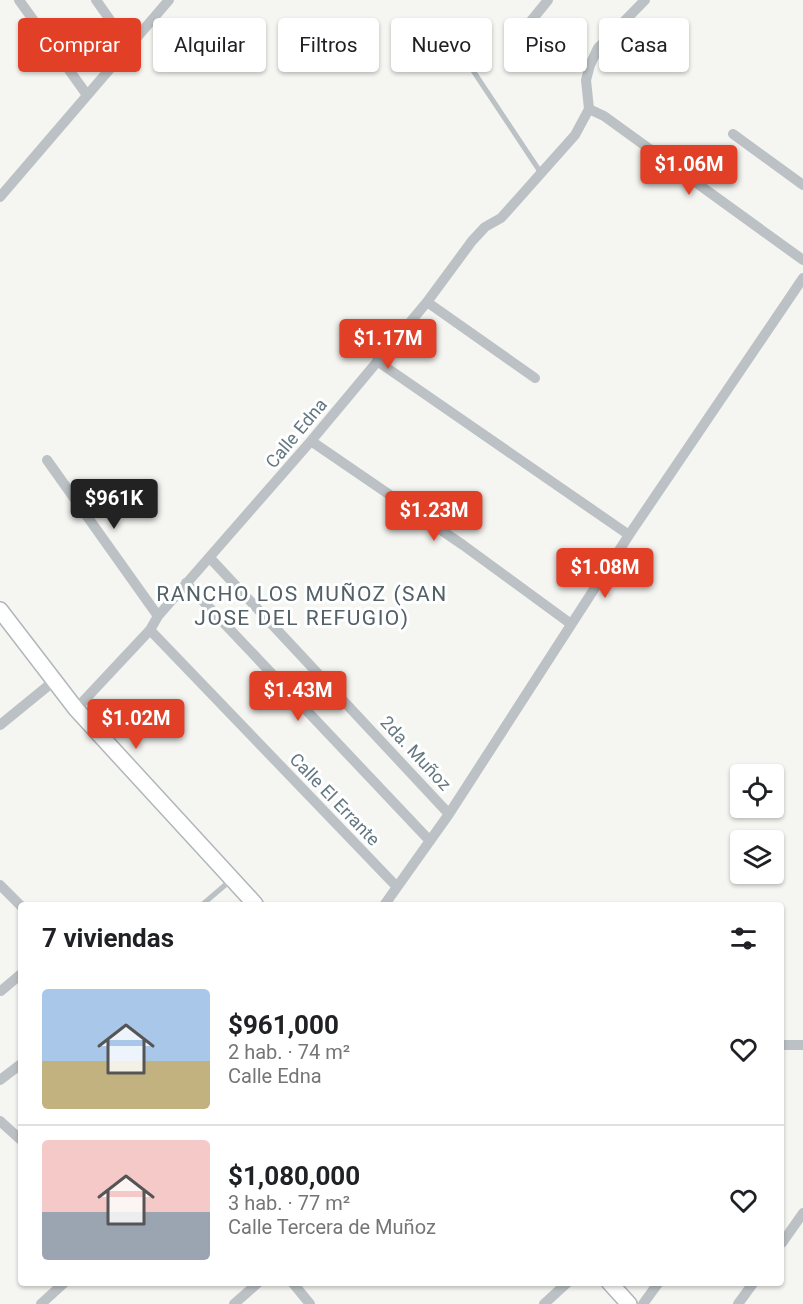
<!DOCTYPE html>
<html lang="es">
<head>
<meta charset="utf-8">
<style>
  :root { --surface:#fff; --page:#f6f6f6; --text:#202124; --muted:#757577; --line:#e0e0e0; --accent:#e13f26 }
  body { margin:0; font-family:Roboto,sans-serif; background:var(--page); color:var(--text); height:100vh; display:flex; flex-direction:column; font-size:22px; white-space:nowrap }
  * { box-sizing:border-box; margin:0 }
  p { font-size:20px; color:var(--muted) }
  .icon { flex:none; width:33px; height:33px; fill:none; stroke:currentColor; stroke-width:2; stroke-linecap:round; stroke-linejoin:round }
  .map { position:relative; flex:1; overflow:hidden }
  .side { position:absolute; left:18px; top:902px; width:766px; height:384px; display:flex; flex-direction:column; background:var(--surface); border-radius:6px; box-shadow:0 2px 4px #0004 }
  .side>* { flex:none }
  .banner { position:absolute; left:18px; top:18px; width:768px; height:54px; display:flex; gap:12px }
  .tools { position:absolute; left:730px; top:764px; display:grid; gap:12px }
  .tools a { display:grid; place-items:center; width:54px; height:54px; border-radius:6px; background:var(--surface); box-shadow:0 2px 4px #0004; font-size:30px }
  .price { position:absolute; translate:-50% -51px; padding:0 14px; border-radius:6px; background:var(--accent); color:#fff; font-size:20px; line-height:39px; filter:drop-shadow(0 2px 3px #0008) }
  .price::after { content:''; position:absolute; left:50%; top:36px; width:18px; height:14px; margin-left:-9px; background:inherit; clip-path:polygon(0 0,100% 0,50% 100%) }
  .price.on { background:#222; color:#fff }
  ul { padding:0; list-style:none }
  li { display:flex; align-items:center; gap:18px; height:150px; padding:0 24px }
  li+li { border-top:2px solid var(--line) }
  li span { display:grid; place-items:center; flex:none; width:168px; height:120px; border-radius:6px; color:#555 }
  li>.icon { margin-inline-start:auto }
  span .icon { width:72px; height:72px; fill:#fffc; stroke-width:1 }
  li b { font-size:26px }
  h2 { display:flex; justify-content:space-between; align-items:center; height:72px; padding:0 24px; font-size:26px }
  .tag { padding:0 21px; border-radius:6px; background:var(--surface); box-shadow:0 2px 4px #0004; font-size:21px; line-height:54px }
  .tag.on { background:var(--accent); color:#fff }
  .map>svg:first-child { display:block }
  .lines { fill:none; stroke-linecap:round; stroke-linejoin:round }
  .secondary-casing { stroke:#b0b7ba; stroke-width:18 }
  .lane { stroke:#bbc1c4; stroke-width:5 }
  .street { stroke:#bbc1c4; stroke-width:10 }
  .secondary { stroke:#fff; stroke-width:15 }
  .labels { text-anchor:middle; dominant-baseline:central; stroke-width:6; stroke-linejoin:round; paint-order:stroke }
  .street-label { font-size:18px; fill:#647882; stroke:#fff }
  .quarter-label { font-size:21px; letter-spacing:1.5px; fill:#526068; stroke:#fff }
</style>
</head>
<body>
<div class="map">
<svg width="803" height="1304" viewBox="0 0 803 1304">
  <rect width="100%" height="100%" fill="#f5f5f2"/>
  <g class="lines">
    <defs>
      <path id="secondary" d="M0,610L76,709L255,904
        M609,1282L629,1304"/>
    </defs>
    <use href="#secondary" class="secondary-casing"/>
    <path class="lane" d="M442,24L541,173
      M203,904L231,880"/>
    <path class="street" d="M19,0L87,95
      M96,0L129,47
      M527,26L548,0
      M589,109L604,116L803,260
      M733,134L803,185
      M0,197L169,0
      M427,302L535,378
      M377,361L629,535
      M311,441L463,545L571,624
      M47,460L158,616
      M210,558L449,814
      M186,583L430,841
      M150,630L397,887
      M76,709L150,630L158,616L311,441L427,302L472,241L485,227L501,218L575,135L589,109L586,80L590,65L598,48L645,0
      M0,725L54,681
      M0,885L21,906
      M385,904L449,814L629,535L803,278
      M1,991L21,974
      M782,1045H803
      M0,1080L21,1064
      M0,1121L21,1140
      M782,1243L803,1213
      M292,1282L310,1304
      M41,1304L65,1282
      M234,1304L259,1282
      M544,1304L568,1282
      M643,1304L659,1282
      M738,1304L754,1282"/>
    <use href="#secondary" class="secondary"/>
  </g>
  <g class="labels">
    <g class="street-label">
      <text transform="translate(296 433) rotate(-50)">Calle Edna</text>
      <text transform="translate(416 753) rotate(47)">2da. Muñoz</text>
      <text transform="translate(335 799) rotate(46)">Calle El Errante</text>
    </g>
    <g class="quarter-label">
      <text x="302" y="594">RANCHO LOS MUÑOZ (SAN<tspan x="302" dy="24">JOSE DEL REFUGIO)</tspan></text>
    </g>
  </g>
</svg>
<div class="tools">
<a><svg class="icon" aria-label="locate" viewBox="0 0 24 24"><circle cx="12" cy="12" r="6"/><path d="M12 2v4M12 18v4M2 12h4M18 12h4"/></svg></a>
<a><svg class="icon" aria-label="layers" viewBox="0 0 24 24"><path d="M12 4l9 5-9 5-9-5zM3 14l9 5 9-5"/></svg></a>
</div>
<b class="price" style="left:689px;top:196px">$1.06M</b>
<b class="price" style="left:388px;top:370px">$1.17M</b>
<b class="price on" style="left:114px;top:530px">$961K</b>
<b class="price" style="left:434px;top:542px">$1.23M</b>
<b class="price" style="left:605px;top:599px">$1.08M</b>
<b class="price" style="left:298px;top:722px">$1.43M</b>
<b class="price" style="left:136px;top:750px">$1.02M</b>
<div class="banner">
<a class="tag on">Comprar</a>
<a class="tag">Alquilar</a>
<a class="tag">Filtros</a>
<a class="tag">Nuevo</a>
<a class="tag">Piso</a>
<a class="tag">Casa</a>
</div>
<section class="side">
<h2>7 viviendas<svg class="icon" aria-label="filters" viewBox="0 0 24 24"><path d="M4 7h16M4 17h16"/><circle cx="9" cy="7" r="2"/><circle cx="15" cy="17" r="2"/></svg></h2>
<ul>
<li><span style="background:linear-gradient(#a9c7e8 60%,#c2b280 0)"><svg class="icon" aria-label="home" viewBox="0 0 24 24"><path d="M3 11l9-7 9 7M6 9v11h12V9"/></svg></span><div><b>$961,000</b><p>2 hab. · 74 m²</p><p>Calle Edna</p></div><svg class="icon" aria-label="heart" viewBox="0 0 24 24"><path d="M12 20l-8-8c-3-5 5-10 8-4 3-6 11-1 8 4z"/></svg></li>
<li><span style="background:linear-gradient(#f6c9c9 60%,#9aa5b1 0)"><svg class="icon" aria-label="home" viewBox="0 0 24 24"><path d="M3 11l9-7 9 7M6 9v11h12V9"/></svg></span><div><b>$1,080,000</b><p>3 hab. · 77 m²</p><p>Calle Tercera de Muñoz</p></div><svg class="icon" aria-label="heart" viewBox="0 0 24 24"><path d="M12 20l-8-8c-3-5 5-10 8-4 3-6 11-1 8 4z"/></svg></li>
</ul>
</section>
</div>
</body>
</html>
